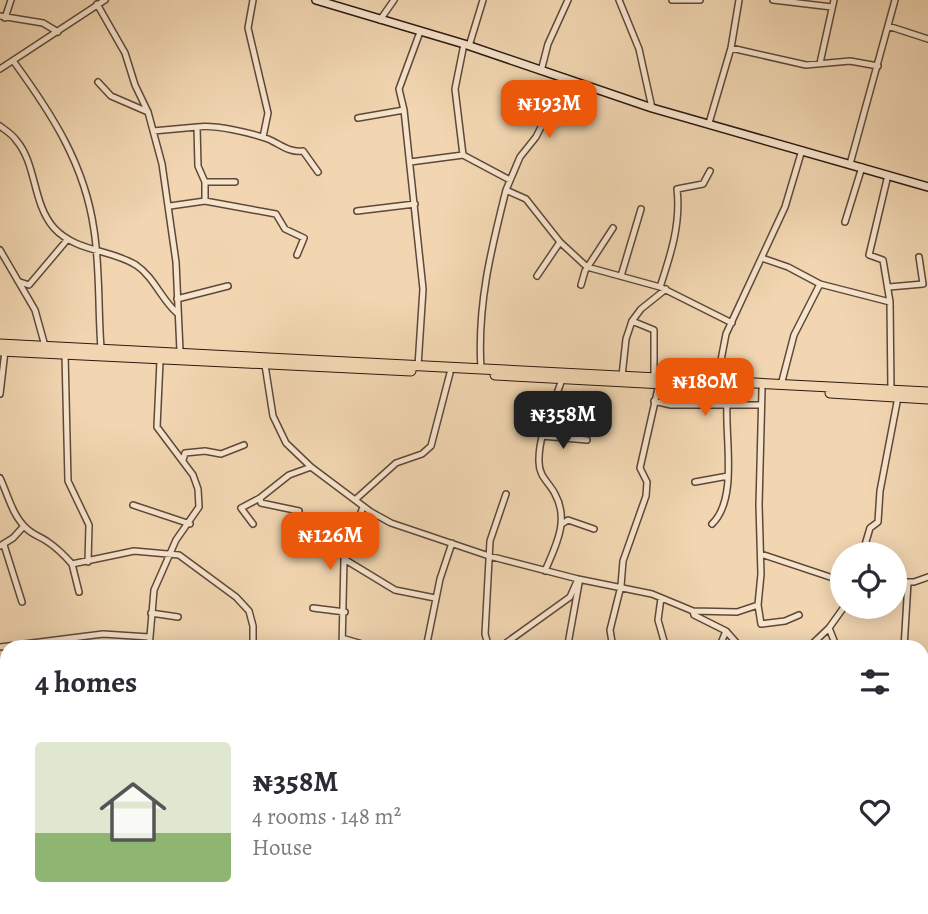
<!DOCTYPE html>
<html lang="en">
<head>
<meta charset="utf-8">
<style>
  :root { --surface:#fff; --page:#f7f7f7; --text:#2b2b33; --muted:#7c7c81; --accent:#ea580c }
  body { margin:0; font-family:Alegreya,serif; background:var(--page); color:var(--text); height:100vh; display:flex; flex-direction:column; font-size:26px; white-space:nowrap }
  * { box-sizing:border-box; margin:0 }
  p { font-size:23px; color:var(--muted) }
  .icon { flex:none; width:38px; height:38px; fill:none; stroke:currentColor; stroke-width:2; stroke-linecap:round; stroke-linejoin:round }
  .map { position:relative; flex:1; overflow:hidden }
  .side { position:absolute; left:0px; top:640px; width:929px; height:275px; display:flex; flex-direction:column; background:var(--surface); border-radius:21px 21px 0 0; box-shadow:0 4px 18px #0003 }
  .side>* { flex:none }
  .buttons { position:absolute; left:830px; top:542px; display:grid; gap:14px }
  .buttons a { display:grid; place-items:center; width:77px; height:77px; border-radius:50%; background:var(--surface); box-shadow:0 4px 18px #0003; font-size:35px }
  .price { position:absolute; translate:-50% -60px; padding:0 16px; border-radius:14px; background:var(--accent); color:#fff; font-size:23px; line-height:46px; filter:drop-shadow(0 2px 4px #0008) }
  .price::after { content:''; position:absolute; left:50%; top:42px; width:21px; height:16px; margin-left:-10px; background:inherit; clip-path:polygon(0 0,100% 0,50% 100%) }
  .price.active { background:#222; color:#fff }
  ul { padding:0; list-style:none }
  li { display:flex; align-items:center; gap:21px; height:175px; padding:0 35px }
  li span { display:grid; place-items:center; flex:none; width:196px; height:140px; border-radius:7px; color:#555 }
  li>.icon { margin-inline-start:auto }
  span .icon { width:84px; height:84px; fill:#fffc; stroke-width:1 }
  li b { font-size:30px }
  h2 { display:flex; justify-content:space-between; align-items:center; height:84px; padding:0 35px; font-size:30px }
  .map>svg:first-child { display:block }
  .lines { fill:none; stroke-linecap:round; stroke-linejoin:round }
  .street-casing { stroke:#5f4839; stroke-width:8 }
  .secondary-casing { stroke:#2e1911; stroke-width:10 }
  .highway-casing { stroke:#2e1911; stroke-width:11 }
  .street { stroke:#f6e4cc; stroke-width:5 }
  .secondary { stroke:#f6e4cc; stroke-width:7 }
  .highway { stroke:#f1d6b1; stroke-width:9 }
</style>
</head>
<body>
<div class="map">
<svg width="928" height="914" viewBox="0 0 928 914">
  <rect width="100%" height="100%" fill="#f1d6b1"/>
  <filter id="stains"><feTurbulence type="fractalNoise" baseFrequency=".00286" numOctaves="4"/><feColorMatrix values="0 0 0 0 .2 0 0 0 0 .09 0 0 0 0 .02 0 0 0 .5 -.17"/></filter>
  <radialGradient id="worn" r=".72"><stop offset=".6" stop-color="#630" stop-opacity="0"/><stop offset="1" stop-color="#630" stop-opacity=".3"/></radialGradient>
  <g class="lines">
    <defs>
      <path id="street" d="M253,0L248,28L268,113L263,137
        M619,0L639,49L652,108
        M672,0H700
        M773,0L832,7
        M97,4L125,53L135,85L148,112L162,164L176,262L180,351
        M0,16L43,23L58,32
        M5,18L11,0
        M380,20L394,0
        M888,26L928,39
        M469,46L483,0
        M731,48L806,65L850,61L878,66
        M14,62C52,114 85,165 94,230C100,268 98,309 101,348
        M820,63L834,0
        M0,69L105,0
        M541,71L548,44L568,0
        M98,82L111,96L148,112
        M358,118L404,110
        M709,123L731,48L739,0
        M0,126C5,130 12,134 16,140C37,164 32,203 54,228C76,252 110,249 136,265C154,277 161,299 177,313
        M197,127C214,124 251,133 268,139C280,144 289,153 303,151L318,172
        M153,131L197,127L198,166L205,182V201
        M463,155L455,89L464,44
        M410,162L463,155L510,180
        M850,164L895,0
        M888,175L869,255L883,260L890,302
        M205,182H235
        M506,190L520,157L536,137L566,78
        M170,206L205,201L276,214L285,229L304,238L297,255
        M357,211L415,204
        M845,222L862,167
        M0,250L35,310L45,346
        M762,258L788,267L820,284L794,335L781,385
        M537,276L560,242
        M621,276L641,209
        M20,282L29,285L67,240
        M820,284L890,302L891,390
        M581,285L585,271L613,228
        M660,287C671,254 681,223 677,189L703,184L710,171
        M889,287L923,284L919,257
        M177,299L228,286
        M632,321L641,309L666,289
        M65,354L68,481L89,525L88,562
        M265,365L273,416L286,443L311,467L371,512L391,523L489,556L578,579L652,594L693,611L694,615L726,631L741,648
        M418,366L423,289L404,110L399,89L420,32
        M481,369C477,305 491,250 506,190L526,199L560,242L587,267L660,287L732,323
        M622,376L626,339L632,321L654,330V377
        M717,381L726,334L785,207L802,150
        M0,394L5,351
        M654,401L671,405H760
        M542,436L587,440
        M183,460L185,453L205,451L221,454L244,445
        M0,478C8,495 12,514 25,527C32,535 40,536 48,542C57,548 65,556 72,564L134,551L179,555L236,597L249,611L253,626V648
        M695,482L728,476
        M356,499L396,463L422,454L431,446L450,373
        M133,505L190,524
        M299,511L261,503L260,498L289,475L311,467
        M253,524L241,508L260,498
        M562,524L568,520L594,529
        M712,524C738,499 725,439 727,405
        M4,545L22,602
        M0,546L13,538L24,526
        M761,554L842,581
        M862,555L870,528L878,522L880,491L898,397
        M344,559L395,590L435,598
        M72,564L79,592
        M545,571C555,547 570,521 555,494C549,482 539,477 539,462C538,434 554,405 562,379
        M894,582H914L928,577
        M758,605L761,624L785,621L799,615
        M313,608L345,612
        M693,611L737,612L758,605L761,574L759,505L762,389
        M151,613L178,617
        M829,628L837,648
        M345,639L376,648
        M568,644L579,583
        M0,647L103,634L149,637
        M149,648L154,590L176,540L199,507L198,489L193,475L157,427L160,361
        M342,648L344,559L363,507
        M426,648L440,579L452,543
        M489,648L485,634L490,541L506,494
        M499,648L570,597L578,579
        M613,648L610,630L621,586L623,561L646,496L647,482L640,468L659,384
        M655,648L664,641L658,620L661,598
        M719,648L726,631
        M808,648L829,628L844,607
        M904,648L908,582
        M922,696L928,691
        M922,730L928,733
        M922,803L928,797
        M0,814L7,808
        M922,862L928,869
        M221,908L235,914
        M371,908L374,914
        M582,908L590,914
        M822,908V914
        M187,914L193,908
        M608,914L611,908
        M654,914L663,908
        M701,914L742,908"/>
      <path id="secondary" d="M316,0L464,44L652,108L928,187"/>
      <path id="highway" d="M0,344L928,392
        M0,351L411,371
        M495,375L739,388
        M830,393L928,399"/>
    </defs>
    <use href="#street" class="street-casing"/>
    <use href="#secondary" class="secondary-casing"/>
    <use href="#highway" class="highway-casing"/>
    <use href="#street" class="street"/>
    <use href="#secondary" class="secondary"/>
    <use href="#highway" class="highway"/>
  </g>
  <rect width="100%" height="100%" filter="url(#stains)"/>
  <rect width="100%" height="100%" fill="url(#worn)"/>
</svg>
<div class="buttons">
<a><svg class="icon" aria-label="locate" viewBox="0 0 24 24"><circle cx="12" cy="12" r="6"/><path d="M12 2v4M12 18v4M2 12h4M18 12h4"/></svg></a>
</div>
<b class="price" style="left:549px;top:140px">₦193M</b>
<b class="price" style="left:705px;top:418px">₦180M</b>
<b class="price active" style="left:563px;top:451px">₦358M</b>
<b class="price" style="left:330px;top:572px">₦126M</b>
<section class="side">
<h2>4 homes<svg class="icon" aria-label="filters" viewBox="0 0 24 24"><path d="M4 7h16M4 17h16"/><circle cx="9" cy="7" r="2"/><circle cx="15" cy="17" r="2"/></svg></h2>
<ul>
<li><span style="background:linear-gradient(#dfe7d0 65%,#8fb573 0)"><svg class="icon" aria-label="home" viewBox="0 0 24 24"><path d="M3 11l9-7 9 7M6 9v11h12V9"/></svg></span><div><b>₦358M</b><p>4 rooms · 148 m²</p><p>House</p></div><svg class="icon" aria-label="heart" viewBox="0 0 24 24"><path d="M12 20l-8-8c-3-5 5-10 8-4 3-6 11-1 8 4z"/></svg></li>
</ul>
</section>
</div>
</body>
</html>
